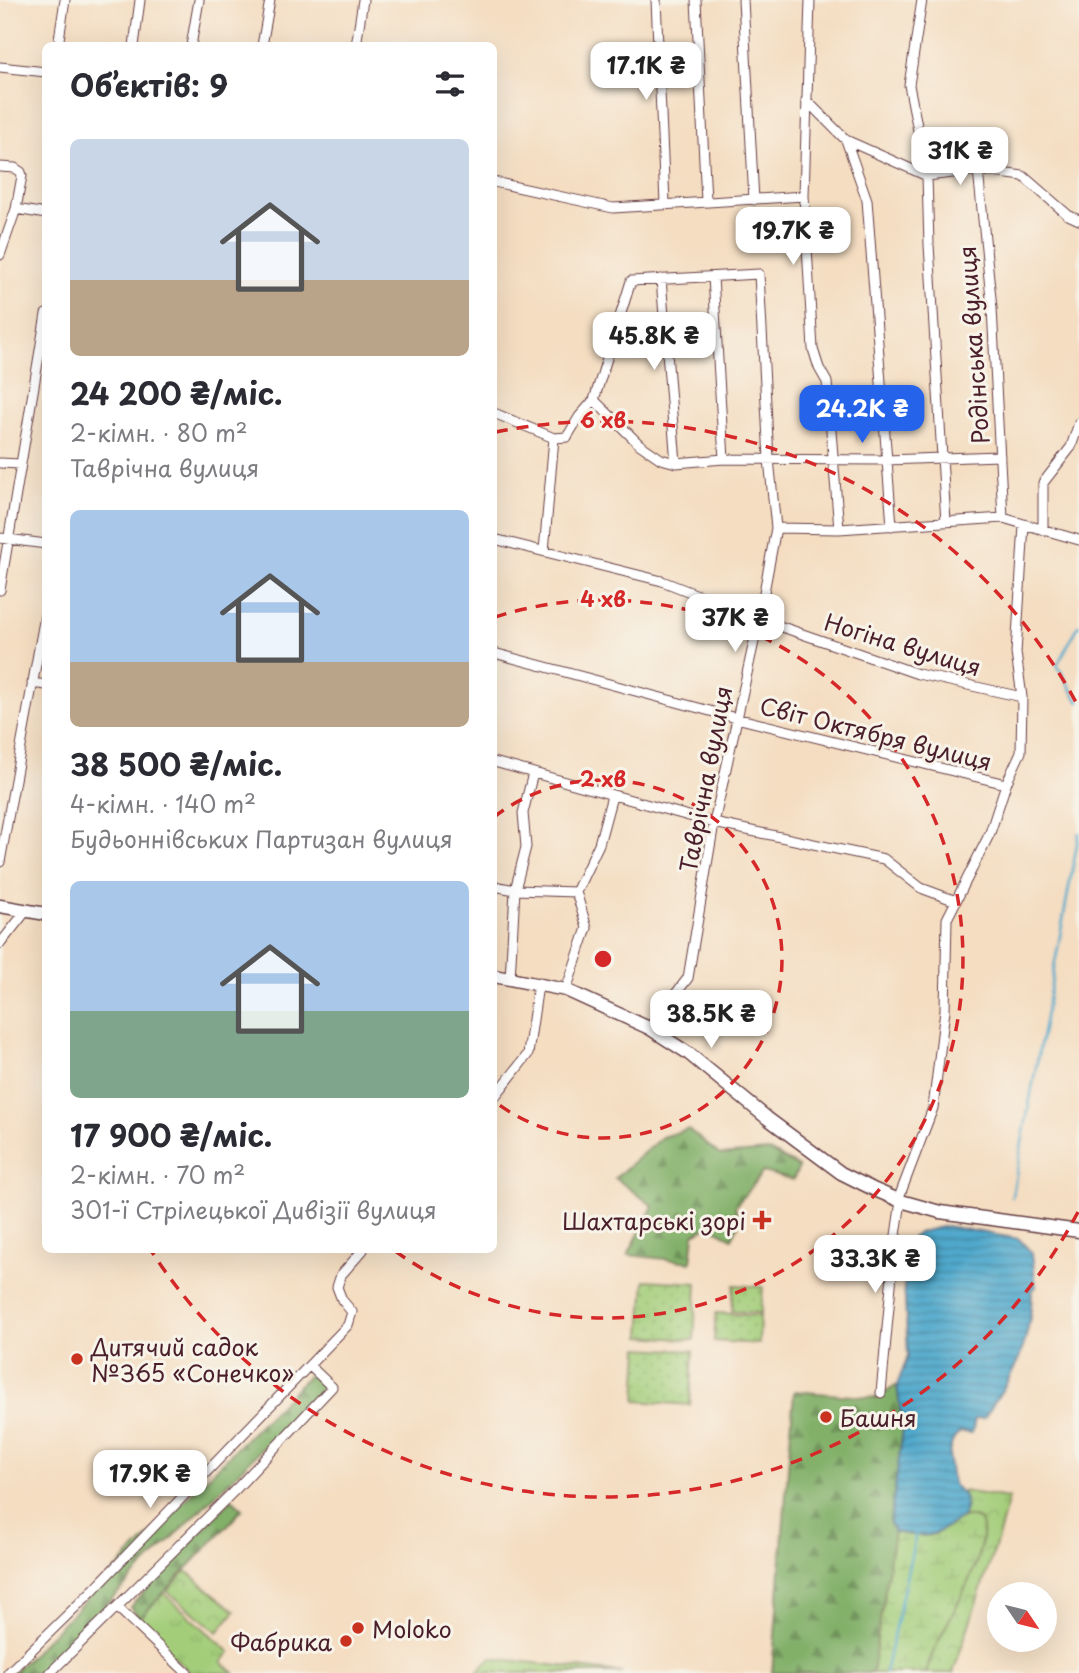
<!DOCTYPE html>
<html lang="uk">
<head>
<meta charset="utf-8">
<style>
  :root { --surface:#fff; --page:#f7f7f7; --text:#2b2b33; --muted:#7c7c81; --accent:#2563eb }
  body { margin:0; font-family:"Playpen Sans",sans-serif; background:var(--page); color:var(--text); height:100vh; display:flex; flex-direction:column; font-size:26px; white-space:nowrap }
  * { box-sizing:border-box; margin:0 }
  p { font-size:23px; color:var(--muted) }
  .icon { flex:none; width:38px; height:38px; fill:none; stroke:currentColor; stroke-width:2; stroke-linecap:round; stroke-linejoin:round }
  .map { position:relative; flex:1; overflow:hidden }
  .drawer { position:absolute; left:42px; top:42px; width:455px; height:1211px; display:flex; flex-direction:column; background:var(--surface); border-radius:10px; box-shadow:0 7px 28px #0002 }
  .drawer>* { flex:none }
  .needle { width:46px; rotate:125deg }
  .buttons { position:absolute; left:987px; top:1582px; display:grid; gap:14px }
  .buttons a { display:grid; place-items:center; width:70px; height:70px; border-radius:50%; background:var(--surface); box-shadow:0 7px 28px #0002; font-size:35px }
  .price { position:absolute; translate:-50% -60px; padding:0 16px; border-radius:14px; background:#fff; color:#222; font-size:23px; line-height:46px; filter:drop-shadow(0 2px 4px #0008) }
  .price::after { content:''; position:absolute; left:50%; top:42px; width:21px; height:16px; margin-left:-10px; background:inherit; clip-path:polygon(0 0,100% 0,50% 100%) }
  .price.current { background:var(--accent); color:#fff }
  ul { padding:0; list-style:none }
  li { display:grid; align-content:center; gap:14px; height:371px; padding:0 28px }
  li span { display:grid; place-items:center; height:217px; border-radius:10px; color:#555 }
  li>.icon { margin-inline-start:auto }
  span .icon { width:126px; height:126px; fill:#fffc; stroke-width:1 }
  li b { font-size:30px }
  h2 { display:flex; justify-content:space-between; align-items:center; height:84px; padding:0 28px; font-size:30px }
  .map>svg:first-child { display:block }
  .grass { fill:url(#grass-tufts); stroke:#767652; stroke-width:2 }
  .forest { fill:url(#forest-firs); stroke:#66684a; stroke-width:2 }
  .wetland { fill:url(#wetland-marsh); stroke:#767652; stroke-width:2 }
  .park { fill:url(#park-crowns); stroke:#767652; stroke-width:2 }
  .garden { fill:url(#garden-dots); stroke:#767652; stroke-width:2 }
  .water { fill:url(#water-rules); stroke:#4c647c; stroke-width:2 }
  .lines { fill:none; stroke-linecap:round; stroke-linejoin:round }
  .stream { stroke:#4fa9cc; stroke-width:2.5 }
  .minor-casing { stroke:#643c42; stroke-width:11 }
  .major-casing { stroke:#643c42; stroke-width:15 }
  .minor { stroke:#fff; stroke-width:9 }
  .major { stroke:#fff; stroke-width:12 }
  .ring { fill:none; stroke:#d62828; stroke-width:3.5; stroke-dasharray:12 9 }
  .poi-dot { fill:#c8321e; stroke:#f7f3e8; stroke-width:2.5 }
  .labels { text-anchor:middle; dominant-baseline:central; stroke-width:6; stroke-linejoin:round; paint-order:stroke }
  .street-label { font-size:23px; fill:#4a1f2b; stroke:#f7f3e8 }
  .poi-label { font-size:23px; fill:#4a1f2b; stroke:#f7f3e8; text-anchor:start }
  .centre { fill:#d62828; stroke:#f7f3e8; stroke-width:3.5 }
  .ring-label { font-size:21px; text-anchor:middle; font-weight:bold; fill:#d62828; stroke:#f7f3e8; stroke-width:6; stroke-linejoin:round; paint-order:stroke }
</style>
</head>
<body>
<div class="map">
<svg width="1079" height="1673" viewBox="0 0 1079 1673">
  <defs>
    <pattern id="grass-tufts" width="24" height="20" patternUnits="userSpaceOnUse" patternTransform="scale(1.75)"><rect width="24" height="20" fill="#a3cd79"/><path d="M3 7l-1-3M5 7V3M7 7l1-3M15 17l-1-3M17 17v-4M19 17l1-3" fill="none" stroke="#8eb069"/></pattern>
    <pattern id="forest-firs" width="22" height="20" patternUnits="userSpaceOnUse" patternTransform="scale(1.75)"><rect width="22" height="20" fill="#82b069"/><path d="M5 1l3.5 6h-7zM16 11l3.5 6h-7z" fill="#6c8f57"/></pattern>
    <pattern id="wetland-marsh" width="20" height="14" patternUnits="userSpaceOnUse" patternTransform="scale(1.75)"><rect width="20" height="14" fill="#a3cd79"/><path d="M1 5h8M5 5V1M11 12h8M15 12V8" fill="none" stroke="#8eb069"/></pattern>
    <pattern id="park-crowns" width="20" height="18" patternUnits="userSpaceOnUse" patternTransform="scale(1.75)"><rect width="20" height="18" fill="#a3cd79"/><path d="M2 6a3 3 0 1 1 6 0M12 15a3 3 0 1 1 6 0" fill="none" stroke="#8eb069"/></pattern>
    <pattern id="garden-dots" width="8" height="8" patternUnits="userSpaceOnUse" patternTransform="scale(1.75)"><rect width="8" height="8" fill="#a3cd79"/><path d="M2 2h.1M6 6h.1" fill="none" stroke="#8eb069" stroke-width="1.8" stroke-linecap="round"/></pattern>
    <pattern id="water-rules" width="6" height="5" patternUnits="userSpaceOnUse" patternTransform="scale(1.75)"><rect width="6" height="5" fill="#4fa9cc"/><path d="M0 2.5h6" fill="none" stroke="#4489a6"/></pattern>
  </defs>
  <rect width="100%" height="100%" fill="#f7f3e8"/>
  <filter id="ink" filterUnits="userSpaceOnUse"><feTurbulence type="fractalNoise" baseFrequency=".0143" numOctaves="2"/><feDisplacementMap in="SourceGraphic" scale="14" xChannelSelector="R" yChannelSelector="G"/><feConvolveMatrix kernelMatrix="1 2 1 2 8 2 1 2 1" color-interpolation-filters="sRGB"/></filter>
  <filter id="wash" filterUnits="userSpaceOnUse"><feTurbulence type="fractalNoise" baseFrequency=".00686" numOctaves="4" result="noise"/><feDisplacementMap in="SourceGraphic" scale="28" xChannelSelector="R" yChannelSelector="G"/><feGaussianBlur stdDeviation="1.57" result="paint"/><feColorMatrix in="noise" values="0 0 0 0 0 0 0 0 0 0 0 0 0 0 0 0 0 1.4 0 .05"/><feComposite in="paint" operator="in"/></filter>
  <g filter="url(#wash)">
    <rect width="100%" height="100%" fill="#f4ddc1"/>
    <path class="grass" d="M159,1589L230,1652L222,1662L234,1673H190L135,1617Z
      M490,1658L622,1673H477Z"/>
    <path class="forest" d="M688,1129L720,1155L769,1151L799,1167L793,1180L763,1172L735,1207L740,1221L732,1238L709,1226L694,1234L691,1262L628,1255L653,1206L615,1178L662,1137Z
      M310,1374L323,1387L38,1673H13Z
      M897,1385L903,1430L890,1523L894,1532L873,1673H772L794,1391L877,1398Z
      M232,1499L243,1509L140,1618L130,1607Z"/>
    <path class="wetland" d="M969,1516L981,1520C992,1550 943,1633 929,1662L926,1673H872L894,1532C908,1534 926,1539 939,1532C949,1526 956,1519 969,1516Z"/>
    <path class="park" d="M962,1491L1009,1498L998,1538L953,1673H926C935,1633 995,1556 980,1520L975,1517H962L964,1497Z
      M186,1571L235,1611L218,1632L167,1591Z"/>
    <path class="garden" d="M645,1280L697,1283L694,1340L641,1336Z
      M734,1285L763,1287L761,1313L732,1311Z
      M716,1313L760,1316L759,1344L714,1341Z
      M639,1348L693,1351L690,1405L636,1401Z"/>
    <path class="water" d="M946,1226L1019,1239L1032,1253L1036,1287L1032,1291C1030,1349 1015,1371 984,1418L975,1419L972,1433L961,1432C944,1443 949,1469 954,1486C966,1496 969,1502 962,1517C953,1522 945,1529 936,1533C923,1538 908,1534 894,1532L890,1523L903,1430L897,1385L908,1356L904,1283L910,1239L920,1232Z"/>
    <g class="lines">
      <path class="stream" d="M1079,625L1057,665L1079,702
        M1012,1197L1079,833
        M885,1673L916,1533"/>
    </g>
  </g>
  <g filter="url(#ink)">
    <g class="lines">
      <defs>
        <path id="minor" d="M656,0L665,203
          M696,0L706,201
          M743,0L754,200
          M810,0L804,196L813,349L819,368L827,382L839,529
          M922,0L909,85L927,176L929,245L946,522
          M58,46L65,0
          M134,46L140,0
          M191,46L199,0
          M262,46L270,0
          M356,46L363,0
          M0,67L46,72
          M806,100L846,140L867,200L892,526
          M846,140L927,176L978,170L1023,176L1068,215L1079,220
          M0,167L15,168L21,172L22,176L16,209L0,255
          M978,170L992,308L1003,518
          M494,182L613,208L804,196
          M16,209L46,214
          M713,277L724,459
          M661,279L676,463
          M594,400L639,444L661,459L676,463L724,459L886,460L1000,456
          M494,413L554,438
          M0,463L20,464
          M776,528L839,529L1003,518L1079,540
          M1043,530V483L1071,447L1079,423
          M0,538L46,544
          M494,539L662,581L759,619L918,674L1022,697
          M544,551L554,438L567,437L579,417L594,400L631,281L759,274L769,459L776,528L759,619L714,823L688,978L649,1028
          M0,590L46,314
          M494,653L736,718L1006,784
          M32,683L46,685
          M494,762L714,823L884,859L921,888L956,901
          M0,862L46,610
          M494,886L515,890L576,892
          M0,944L26,911
          M510,979L515,890L526,847L523,813L533,773
          M566,990L587,928L576,892L599,844L612,796
          M494,1098L528,1054L538,985
          M898,1200L933,1108L945,1010L947,919L990,833L1006,784L1021,752L1022,697L1016,653L1024,525
          M881,1393L895,1242L901,1201
          M117,1607L187,1673
          M8,1673L94,1589L348,1325L352,1312L342,1300L337,1287L341,1275L363,1250
          M50,1673L238,1487L332,1387L310,1366"/>
        <path id="major" d="M0,906L46,914
          M494,976L566,990L649,1028L688,1053L767,1118L841,1173L875,1190L901,1201L940,1212L1079,1231"/>
      </defs>
      <use href="#minor" class="minor-casing"/>
      <use href="#major" class="major-casing"/>
      <use href="#minor" class="minor"/>
      <use href="#major" class="major"/>
    </g>
  </g>
  <g class="ring">
    <path d="M494 817A179 179 0 1 1 494 1101"/>
    <path d="M495 617A359 359 0 1 1 395 1251"/>
    <path d="M1078 1212A538 538 0 0 1 152 1252M496 432A538 538 0 0 1 1078 706"/>
  </g>
  <g class="poi-dot">
    <path d="M758.5 1209.5h7v7h7v7h-7v7h-7v-7h-7v-7h7z"/>
    <circle cx="77" cy="1359" r="7"/>
    <circle cx="826" cy="1417" r="7"/>
    <circle cx="358" cy="1628" r="7"/>
    <circle cx="346" cy="1641" r="7"/>
  </g>
  <g class="labels">
    <g class="street-label">
      <text transform="translate(973 345) rotate(-94)">Родінська вулиця</text>
      <text transform="translate(903 644) rotate(17)">Ногіна вулиця</text>
      <text transform="translate(876 733) rotate(14)">Світ Октября вулиця</text>
      <text transform="translate(705 779) rotate(-79)">Таврічна вулиця</text>
    </g>
    <g class="poi-label">
      <text x="746" y="1220" text-anchor="end">Шахтарські зорі</text>
      <text x="91" y="1346">Дитячий садок<tspan x="91" dy="26">№365 «Сонечко»</tspan></text>
      <text x="840" y="1417">Башня</text>
      <text x="372" y="1628">Moloko</text>
      <text x="332" y="1641" text-anchor="end">Фабрика</text>
    </g>
  </g>
  <circle cx="603" cy="959" r="10" class="centre"/>
  <g class="ring-label">
    <text x="603" y="428">6 хв</text>
    <text x="603" y="607">4 хв</text>
    <text x="603" y="787">2 хв</text>
  </g>
</svg>
<div class="buttons">
<a><svg class="needle" viewBox="-14 -14 28 28"><path d="M0-13l5 13h-10z" fill="#e53935"/><path d="M0 13l5-13h-10z" fill="#7c7c81"/></svg></a>
</div>
<b class="price" style="left:646px;top:102px">17.1K ₴</b>
<b class="price" style="left:960px;top:187px">31K ₴</b>
<b class="price" style="left:793px;top:267px">19.7K ₴</b>
<b class="price" style="left:654px;top:372px">45.8K ₴</b>
<b class="price current" style="left:862px;top:445px">24.2K ₴</b>
<b class="price" style="left:735px;top:654px">37K ₴</b>
<b class="price" style="left:711px;top:1050px">38.5K ₴</b>
<b class="price" style="left:875px;top:1295px">33.3K ₴</b>
<b class="price" style="left:150px;top:1510px">17.9K ₴</b>
<section class="drawer">
<h2>Об’єктів: 9<svg class="icon" aria-label="filters" viewBox="0 0 24 24"><path d="M4 7h16M4 17h16"/><circle cx="9" cy="7" r="2"/><circle cx="15" cy="17" r="2"/></svg></h2>
<ul>
<li><span style="background:linear-gradient(#c9d6e8 65%,#b9a48a 0)"><svg class="icon" aria-label="home" viewBox="0 0 24 24"><path d="M3 11l9-7 9 7M6 9v11h12V9"/></svg></span><div><b>24 200 ₴/міс.</b><p>2-кімн. · 80 m²</p><p>Таврічна вулиця</p></div></li>
<li><span style="background:linear-gradient(#a9c7e8 70%,#b9a48a 0)"><svg class="icon" aria-label="home" viewBox="0 0 24 24"><path d="M3 11l9-7 9 7M6 9v11h12V9"/></svg></span><div><b>38 500 ₴/міс.</b><p>4-кімн. · 140 m²</p><p>Будьоннівських Партизан вулиця</p></div></li>
<li><span style="background:linear-gradient(#a9c7e8 60%,#7fa58c 0)"><svg class="icon" aria-label="home" viewBox="0 0 24 24"><path d="M3 11l9-7 9 7M6 9v11h12V9"/></svg></span><div><b>17 900 ₴/міс.</b><p>2-кімн. · 70 m²</p><p>301-ї Стрілецької Дивізії вулиця</p></div></li>
</ul>
</section>
</div>
</body>
</html>
